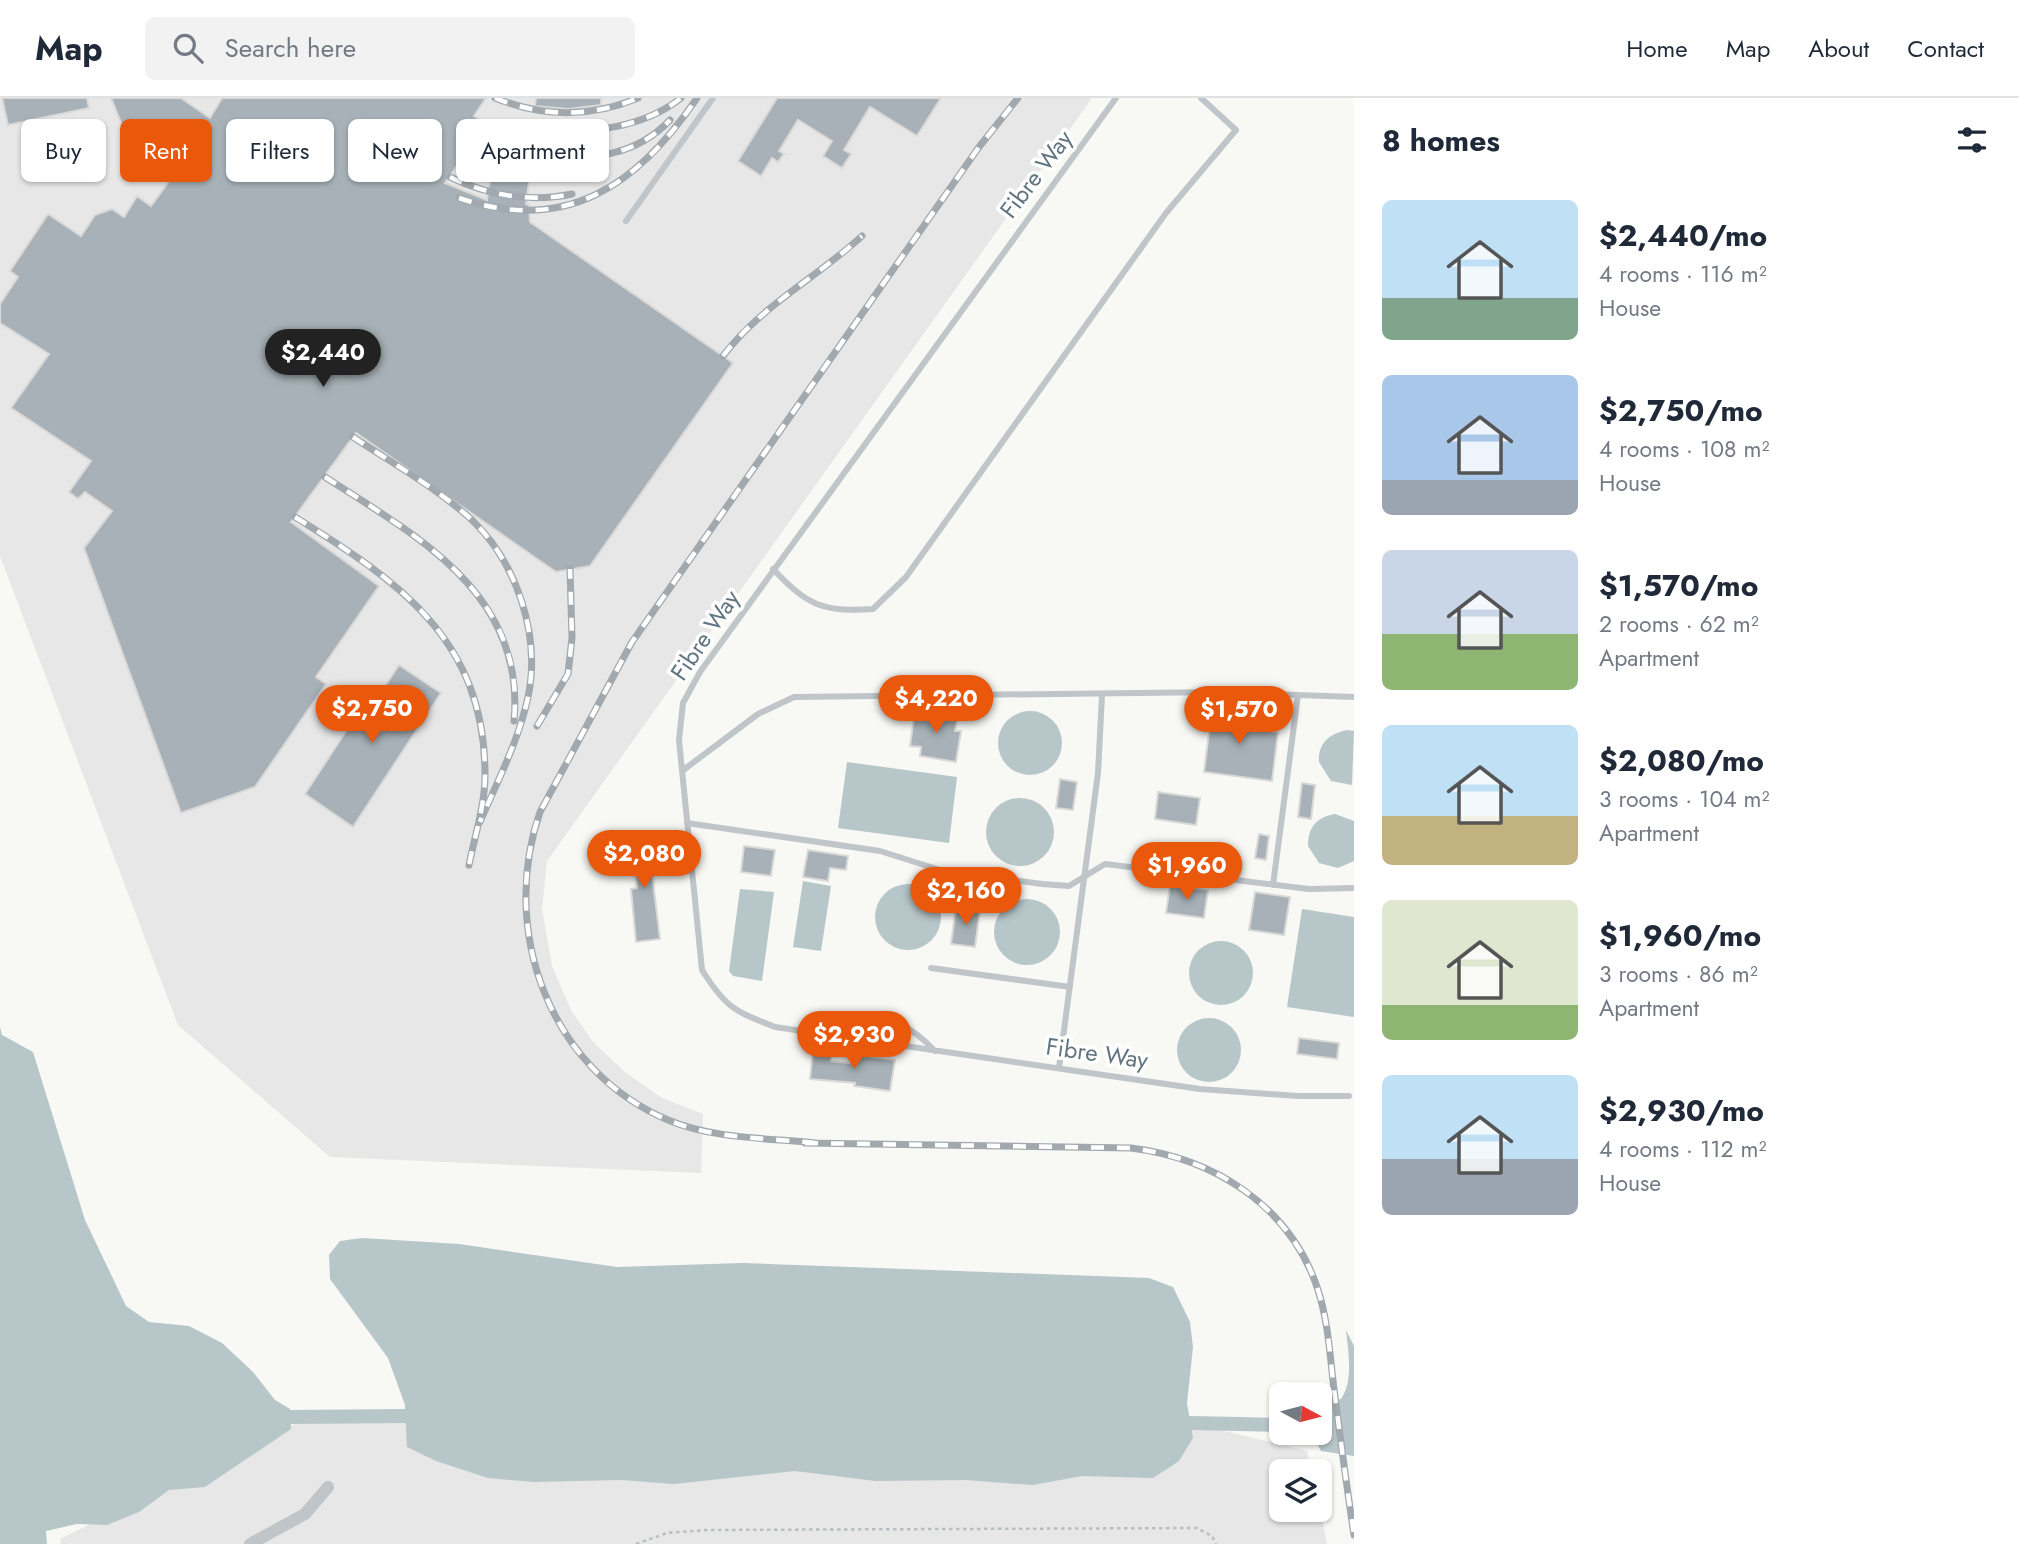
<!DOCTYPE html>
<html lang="en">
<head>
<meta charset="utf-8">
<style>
  :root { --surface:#fff; --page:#f2f2f3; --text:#1f2937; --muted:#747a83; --line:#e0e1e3; --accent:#ea580c }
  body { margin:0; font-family:Jost,sans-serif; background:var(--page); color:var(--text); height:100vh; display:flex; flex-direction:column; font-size:26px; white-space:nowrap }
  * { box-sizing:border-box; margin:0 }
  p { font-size:23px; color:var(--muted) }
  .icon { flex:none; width:38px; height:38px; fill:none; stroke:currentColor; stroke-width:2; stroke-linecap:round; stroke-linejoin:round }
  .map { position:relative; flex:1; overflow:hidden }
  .details { display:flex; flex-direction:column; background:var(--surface); width:665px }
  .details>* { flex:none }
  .guide { position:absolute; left:21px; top:21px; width:665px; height:63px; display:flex; gap:14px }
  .needle { width:46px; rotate:97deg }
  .fabs { position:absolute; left:1269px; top:1284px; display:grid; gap:14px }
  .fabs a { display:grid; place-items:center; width:63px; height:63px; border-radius:10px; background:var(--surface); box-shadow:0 2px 5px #0004; font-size:35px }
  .price { position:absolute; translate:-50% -60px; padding:0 16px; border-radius:24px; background:var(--accent); color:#fff; font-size:23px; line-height:46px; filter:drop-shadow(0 2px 4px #0008) }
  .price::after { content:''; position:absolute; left:50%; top:42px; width:21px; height:16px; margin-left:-10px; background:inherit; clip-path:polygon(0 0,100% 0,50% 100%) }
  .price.on { background:#222; color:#fff }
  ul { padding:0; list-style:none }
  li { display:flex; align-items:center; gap:21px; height:175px; padding:0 28px }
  li span { display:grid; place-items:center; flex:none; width:196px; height:140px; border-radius:10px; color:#555 }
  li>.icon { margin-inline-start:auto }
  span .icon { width:84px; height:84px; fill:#fffc; stroke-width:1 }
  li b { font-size:30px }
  h2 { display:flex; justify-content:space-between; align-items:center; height:84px; padding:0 28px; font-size:30px }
  .pill { padding:0 24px; border-radius:10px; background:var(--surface); box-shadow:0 2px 5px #0004; font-size:24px; line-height:63px }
  .pill.on { background:var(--accent); color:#fff }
  header { display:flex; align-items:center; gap:42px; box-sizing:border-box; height:98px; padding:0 35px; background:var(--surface); border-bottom:2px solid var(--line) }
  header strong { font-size:33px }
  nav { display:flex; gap:38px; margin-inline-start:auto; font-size:24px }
  .search { width:490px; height:63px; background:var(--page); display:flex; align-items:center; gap:18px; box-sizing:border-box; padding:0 24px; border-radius:10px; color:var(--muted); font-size:26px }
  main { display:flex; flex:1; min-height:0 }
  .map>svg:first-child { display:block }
  .built { fill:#e6e7e6 }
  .water { fill:#b7c6c9 }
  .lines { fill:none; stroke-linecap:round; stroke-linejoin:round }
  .canal { stroke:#b7c6c9; stroke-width:14 }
  .building { fill:#a7b1b7; stroke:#dad9d7; stroke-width:2 }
  .path { stroke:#babec0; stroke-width:2.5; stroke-dasharray:3.5 3.5; stroke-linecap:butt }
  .lane { stroke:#c0c5c9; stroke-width:6 }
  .street { stroke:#c0c5c9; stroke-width:12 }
  .rail-casing { stroke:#a1a9af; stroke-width:7 }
  .rail { stroke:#fff; stroke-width:4.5; stroke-dasharray:13; stroke-linecap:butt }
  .labels { text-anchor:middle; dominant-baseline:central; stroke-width:7; stroke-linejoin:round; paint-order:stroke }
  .street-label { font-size:24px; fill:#617581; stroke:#fff }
</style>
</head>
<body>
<header>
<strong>Map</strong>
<div class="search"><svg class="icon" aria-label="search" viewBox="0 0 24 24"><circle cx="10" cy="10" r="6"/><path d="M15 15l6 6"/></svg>Search here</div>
<nav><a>Home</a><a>Map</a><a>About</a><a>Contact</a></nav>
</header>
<main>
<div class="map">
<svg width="1354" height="1446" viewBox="0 0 1354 1446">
  <rect width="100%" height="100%" fill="#f8f8f5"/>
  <path class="built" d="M0,0H1092L547,763L542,811L552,868L571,912L593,944L625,974L662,1000L703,1016L701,1075L330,1059L178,927L0,458Z
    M309,1319L1191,1325L1307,1353L1311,1374H1281V1412L1320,1411L1327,1446H61L60,1441Z"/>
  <path class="water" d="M998 645a32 32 0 1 1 64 0a32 32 0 1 1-64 0Z
    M1347,632L1354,633L1352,687L1331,683L1319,664C1318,645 1329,636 1347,632Z
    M847,664L957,679L949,745L838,730Z
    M986 734a34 34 0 1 1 68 0a34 34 0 1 1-68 0Z
    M1335,716L1354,723V763L1338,770L1319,765L1308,748C1308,729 1317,719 1335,716Z
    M803,783L831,788L821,853L793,849Z
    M875 819a33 33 0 1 1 66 0a33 33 0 1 1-66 0Z
    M740,791L774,794L762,883L733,878L729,873Z
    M994 834a33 33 0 1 1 66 0a33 33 0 1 1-66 0Z
    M1302,811L1354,819V919L1287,909Z
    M1189 875a32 32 0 1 1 64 0a32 32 0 1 1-64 0Z
    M1177 952a32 32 0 1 1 64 0a32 32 0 1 1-64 0Z
    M0,929L2,937L33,954L85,1122L126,1208L149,1224L189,1228L222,1245L253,1274L275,1302L290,1311L291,1331L205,1389L169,1392L139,1414L107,1427L77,1426L46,1433L47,1446H0Z
    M362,1140L459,1146L617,1169L743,1165L1149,1180L1173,1189L1190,1224L1193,1249L1187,1305L1193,1340L1179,1363L1153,1380L1082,1378L1033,1387L965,1382L875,1383L795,1373L674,1386L621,1382L534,1384L488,1380L436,1363L407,1349L405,1307L388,1260L330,1181L329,1157L340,1143Z
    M1346,1232L1354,1248V1358L1321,1353L1311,1335H1320V1297L1327,1303L1341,1301C1354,1282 1348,1253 1346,1232Z"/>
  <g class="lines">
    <path class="canal" d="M290,1319L405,1318
      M1191,1325L1281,1327"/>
  </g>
  <path class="building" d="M2,0H87L89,10L8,27Z
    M111,0H181L210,20L222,0H486L474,18L486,26L445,85L487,102L493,63L531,69L526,106L529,107L530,124L733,265L590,468L556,474L356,335L291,424L379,488L316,579L326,586L255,689L181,715L84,450L112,413L85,394L78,401L69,394L91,363L11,310L49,256L0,225V206L18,179L10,173L48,116L81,138L95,117L112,111L124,119L137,98L151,108L179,69L126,37Z
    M536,0H601V7L568,11L535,8Z
    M777,0H941L917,38L870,9L844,52L851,56L842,70L823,58L832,43L798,22L779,53L784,56L778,64L772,60L761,78L738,63Z
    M399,567L441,595L353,729L305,696L350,627L344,623L363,594L376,602Z
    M1213,603L1244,607L1241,630L1278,634L1272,683L1204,674Z
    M915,611L958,617L955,633H961L956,664L920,658L921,649L910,648Z
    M1060,681L1077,684L1073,712L1056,710Z
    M1302,685L1315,687L1311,721L1298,719Z
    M1158,694L1200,700L1196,727L1155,721Z
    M1259,736L1269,738L1266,762L1255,760Z
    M655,744L659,763L651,767L660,841L636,844L631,791L637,790L635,769L627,767L625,746Z
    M744,748L775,752L771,778L741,774Z
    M808,752L848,758L846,772L830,770L828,783L803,779Z
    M1170,787L1208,792L1204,820L1166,815Z
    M1255,794L1290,799L1284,837L1249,832Z
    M956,809L980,812L975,849L951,846Z
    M1299,940L1339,945L1337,961L1297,956Z
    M813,952L832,954L831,963L857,966L859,957L895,962L890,993L854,988L855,985L810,981Z"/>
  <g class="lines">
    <path class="path" d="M636,1446L667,1435L706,1432L1197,1430L1212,1438L1216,1446"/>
    <path class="lane" d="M1116,0L700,574L683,605L679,642L702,872C726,910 734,913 775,929L1200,991L1298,998H1349
      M626,123L713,0
      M773,471C807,507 823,515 873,511L906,479L1166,115L1236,32L1201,0
      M682,673L758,616L794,599L1219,594L1354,599
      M687,725L880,753L940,772L1042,786L1069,788L1105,766L1309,791L1354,790
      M1273,787L1298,597
      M931,870L1070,889
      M828,938C837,932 847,924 857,920C886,911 916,933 935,953
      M1059,970L1098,675L1102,597"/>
    <path class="street" d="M250,1446L305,1416L328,1389"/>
    <defs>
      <path id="rail" d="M495,0C542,19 590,20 638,0
        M544,31C590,36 643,30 681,0
        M544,59C592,61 635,59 670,22
        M450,79C487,97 530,105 572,96
        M459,100C566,137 638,87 697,0
        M723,258C762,207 815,181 862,138
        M353,339C392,365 437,390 472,422C517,465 541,538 528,599C519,642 497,684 480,724
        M325,379C416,438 526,495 514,623
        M295,419C398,483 485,541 485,677C485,707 475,737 469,767
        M537,628L568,576L572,540L570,471
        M805,1045L1131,1050C1213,1060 1289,1107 1317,1189C1329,1224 1330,1262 1335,1299C1341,1345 1347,1391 1354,1437
        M815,1045C768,1040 713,1041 668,1022C549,972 499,832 540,714L632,544L979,49L1018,0"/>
    </defs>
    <use href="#rail" class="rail-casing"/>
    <use href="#rail" class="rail"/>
  </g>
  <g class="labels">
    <g class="street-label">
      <text transform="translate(1036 76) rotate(-53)">Fibre Way</text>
      <text transform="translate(705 537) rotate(-56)">Fibre Way</text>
      <text transform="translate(1097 955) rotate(8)">Fibre Way</text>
    </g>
  </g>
</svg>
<div class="fabs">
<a><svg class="needle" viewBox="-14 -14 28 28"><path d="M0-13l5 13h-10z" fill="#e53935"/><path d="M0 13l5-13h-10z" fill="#747a83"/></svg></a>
<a><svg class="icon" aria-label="layers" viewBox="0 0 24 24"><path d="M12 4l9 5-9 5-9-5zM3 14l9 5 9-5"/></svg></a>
</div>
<b class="price on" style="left:323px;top:291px">$2,440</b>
<b class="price" style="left:936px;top:637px">$4,220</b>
<b class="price" style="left:372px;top:647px">$2,750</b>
<b class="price" style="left:1239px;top:648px">$1,570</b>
<b class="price" style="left:644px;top:792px">$2,080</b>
<b class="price" style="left:1187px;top:804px">$1,960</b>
<b class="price" style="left:966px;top:829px">$2,160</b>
<b class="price" style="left:854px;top:973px">$2,930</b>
<div class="guide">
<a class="pill">Buy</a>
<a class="pill on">Rent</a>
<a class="pill">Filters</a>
<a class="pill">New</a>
<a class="pill">Apartment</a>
</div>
</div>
<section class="details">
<h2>8 homes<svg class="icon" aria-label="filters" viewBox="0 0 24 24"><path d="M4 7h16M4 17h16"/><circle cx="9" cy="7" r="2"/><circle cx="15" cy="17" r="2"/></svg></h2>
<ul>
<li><span style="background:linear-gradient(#bfe0f5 70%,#7fa58c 0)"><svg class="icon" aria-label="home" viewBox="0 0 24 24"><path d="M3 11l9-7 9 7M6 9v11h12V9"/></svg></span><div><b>$2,440/mo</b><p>4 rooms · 116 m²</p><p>House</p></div></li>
<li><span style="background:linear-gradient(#a9c7e8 75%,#9aa5b1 0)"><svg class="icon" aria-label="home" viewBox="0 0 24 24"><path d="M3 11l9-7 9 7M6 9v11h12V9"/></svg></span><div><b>$2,750/mo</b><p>4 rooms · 108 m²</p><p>House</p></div></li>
<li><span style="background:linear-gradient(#c9d6e8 60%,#8fb573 0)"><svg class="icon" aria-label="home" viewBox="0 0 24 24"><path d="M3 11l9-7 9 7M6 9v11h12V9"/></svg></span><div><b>$1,570/mo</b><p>2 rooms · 62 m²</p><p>Apartment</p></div></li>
<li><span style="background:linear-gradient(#bfe0f5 65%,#c2b280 0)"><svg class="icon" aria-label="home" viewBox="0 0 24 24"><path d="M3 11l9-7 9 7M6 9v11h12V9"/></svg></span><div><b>$2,080/mo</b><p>3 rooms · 104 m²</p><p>Apartment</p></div></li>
<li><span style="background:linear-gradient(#dfe7d0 75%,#8fb573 0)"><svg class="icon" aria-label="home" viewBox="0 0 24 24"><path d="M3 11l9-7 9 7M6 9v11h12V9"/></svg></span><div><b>$1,960/mo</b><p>3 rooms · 86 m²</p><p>Apartment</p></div></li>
<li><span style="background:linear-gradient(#bfe0f5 60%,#9aa5b1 0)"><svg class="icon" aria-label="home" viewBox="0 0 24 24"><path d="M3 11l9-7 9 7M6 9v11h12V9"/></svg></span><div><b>$2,930/mo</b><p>4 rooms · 112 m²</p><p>House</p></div></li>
</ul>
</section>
</main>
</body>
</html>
